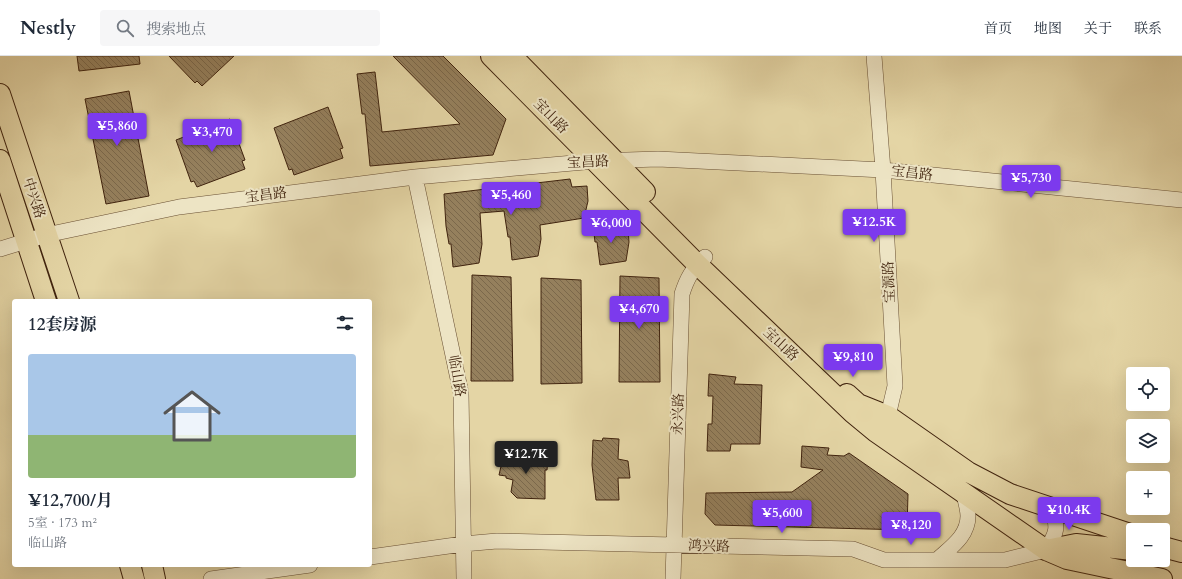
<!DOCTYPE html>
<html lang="zh">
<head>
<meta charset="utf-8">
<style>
  :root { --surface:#fff; --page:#f6f6f7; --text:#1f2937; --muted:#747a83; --line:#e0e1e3; --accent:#7c3aed }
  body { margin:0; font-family:Cardo,"Noto Serif SC",serif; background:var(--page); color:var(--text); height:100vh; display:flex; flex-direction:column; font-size:15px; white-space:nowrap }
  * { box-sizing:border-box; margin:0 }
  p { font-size:13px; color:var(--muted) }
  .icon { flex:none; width:22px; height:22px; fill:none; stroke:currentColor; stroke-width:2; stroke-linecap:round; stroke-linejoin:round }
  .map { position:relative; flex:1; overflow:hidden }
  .details { position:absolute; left:12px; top:243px; width:360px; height:268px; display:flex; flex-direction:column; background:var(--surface); border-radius:4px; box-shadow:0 4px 16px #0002 }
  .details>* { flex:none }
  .buttons { position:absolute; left:1126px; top:311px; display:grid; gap:8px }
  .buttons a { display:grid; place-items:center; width:44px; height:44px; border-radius:4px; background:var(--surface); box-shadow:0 4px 16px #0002; font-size:20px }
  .price { position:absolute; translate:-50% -34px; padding:0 9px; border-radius:4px; background:var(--accent); color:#fff; font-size:13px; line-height:26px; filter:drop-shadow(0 1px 2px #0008) }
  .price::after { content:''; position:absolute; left:50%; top:24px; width:12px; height:9px; margin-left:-6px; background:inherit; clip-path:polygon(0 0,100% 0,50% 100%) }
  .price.on { background:#222; color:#fff }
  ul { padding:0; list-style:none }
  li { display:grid; align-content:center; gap:8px; height:212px; padding:0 16px }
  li+li { border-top:1px solid var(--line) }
  li span { display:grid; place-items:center; height:124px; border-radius:4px; color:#555 }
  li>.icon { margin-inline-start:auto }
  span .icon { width:72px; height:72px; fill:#fffc; stroke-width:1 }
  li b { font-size:17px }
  h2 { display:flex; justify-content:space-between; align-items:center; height:48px; padding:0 16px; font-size:17px }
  header { display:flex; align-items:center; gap:24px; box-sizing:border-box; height:56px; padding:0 20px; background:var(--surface); border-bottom:1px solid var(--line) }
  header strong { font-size:19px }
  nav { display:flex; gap:22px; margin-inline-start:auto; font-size:14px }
  .search { width:280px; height:36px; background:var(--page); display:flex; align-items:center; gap:10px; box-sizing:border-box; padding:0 14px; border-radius:4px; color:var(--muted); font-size:15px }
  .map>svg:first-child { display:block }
  .building { fill:url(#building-back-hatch); stroke:#40230e }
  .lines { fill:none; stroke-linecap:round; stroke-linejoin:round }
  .minor-casing { stroke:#695034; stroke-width:16 }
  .major-casing { stroke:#40230e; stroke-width:22 }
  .minor { stroke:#ede4c4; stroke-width:15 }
  .major { stroke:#e4d5a5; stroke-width:20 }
  .labels { text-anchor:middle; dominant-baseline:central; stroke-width:4; stroke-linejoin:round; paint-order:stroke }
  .street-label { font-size:14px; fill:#40230e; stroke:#ede4c4 }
</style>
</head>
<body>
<header>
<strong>Nestly</strong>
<div class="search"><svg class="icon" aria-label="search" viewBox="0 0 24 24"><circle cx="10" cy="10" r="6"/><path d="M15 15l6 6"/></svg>搜索地点</div>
<nav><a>首页</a><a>地图</a><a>关于</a><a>联系</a></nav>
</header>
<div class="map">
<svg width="1182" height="523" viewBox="0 0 1182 523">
  <defs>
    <pattern id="building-back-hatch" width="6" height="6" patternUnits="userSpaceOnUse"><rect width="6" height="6" fill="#95805d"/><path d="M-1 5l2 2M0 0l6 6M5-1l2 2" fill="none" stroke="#7b684b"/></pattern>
  </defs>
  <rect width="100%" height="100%" fill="#e4d5a5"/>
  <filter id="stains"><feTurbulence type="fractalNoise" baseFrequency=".005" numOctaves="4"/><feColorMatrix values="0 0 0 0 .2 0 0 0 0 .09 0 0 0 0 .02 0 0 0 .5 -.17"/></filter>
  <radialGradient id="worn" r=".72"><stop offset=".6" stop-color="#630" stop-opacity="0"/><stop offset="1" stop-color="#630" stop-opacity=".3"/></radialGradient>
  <path class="building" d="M77,0H139L140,8L79,15Z
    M169,0H234L202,30L197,25L195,27Z
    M393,0H443L506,63L493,99L370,110L365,58H362L357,18L375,16L382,76L460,68Z
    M129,35L149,140L106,148L85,43Z
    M328,51L343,92L340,93L343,102L294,119L292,113L289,114L274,72Z
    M230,63L245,104L242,105L245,113L197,131L194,125L191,126L176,84Z
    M570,123L572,131L587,130L588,145L584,162L540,169L541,183L538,200L512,204L510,181H508L504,155L480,157L482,188L479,207L453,211L451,188H449L446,170L444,138Z
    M611,166L613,174L628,173L629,186L626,205L600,209L597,186H595L593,169Z
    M472,219L511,221L513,325H471Z
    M620,220L659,222L660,326H619Z
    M541,222L581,224L582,327L541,328Z
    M709,318L736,321L734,328L762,329L760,388H731L730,395H707L708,368H712L713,340H708Z
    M603,382L619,383L618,403L628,405L630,422H618L619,444H596L592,409L593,384L602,385Z
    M802,390L829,392L827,399L844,400L849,397L908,438L907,474L715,469L705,458L706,437L792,436L823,414L801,411Z
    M518,392H532L534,402H548L547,414H545V443L517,442L511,436L513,424L506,422V420L499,419L502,406H516L515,397H517Z"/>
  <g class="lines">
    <defs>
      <path id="minor" d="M874,0L883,114L895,330L888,360L882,368
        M415,121L461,337L464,523
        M0,193L46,179L179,151L415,121L596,105L658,103L883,114L1182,144
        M370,501L463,488L497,485L853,493L884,504H1005L1046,494C1057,477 1059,471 1051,452
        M938,503C951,491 968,480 968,460C968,453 965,444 964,438
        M211,523L310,509
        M673,523L682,238C687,222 693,212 705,201"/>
      <path id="major" d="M491,0L697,208L853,357L876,376L1046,494L1067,503L1162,523
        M512,0L645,136
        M0,38L69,245
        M0,104L46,245
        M847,338L858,348L888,360L968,416L1010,438L1133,479
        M1163,491L1182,496
        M1046,494L1076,488L1133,494
        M130,509L134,523
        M152,509L155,523"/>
    </defs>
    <use href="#minor" class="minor-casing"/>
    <use href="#major" class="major-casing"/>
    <use href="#minor" class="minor"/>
    <use href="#major" class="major"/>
  </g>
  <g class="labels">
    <g class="street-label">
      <text transform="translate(551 60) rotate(45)">宝山路</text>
      <text transform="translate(588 106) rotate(-3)">宝昌路</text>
      <text transform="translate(912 117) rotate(6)">宝昌路</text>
      <text transform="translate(266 139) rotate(-7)">宝昌路</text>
      <text transform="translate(34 142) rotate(72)">中兴路</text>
      <text transform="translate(889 226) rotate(-93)">宝源路</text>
      <text transform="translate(781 288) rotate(43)">宝山路</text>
      <text transform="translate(457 320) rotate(80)">临山路</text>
      <text transform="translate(678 358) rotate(-88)">永兴路</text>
      <text transform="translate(709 490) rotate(2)">鸿兴路</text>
    </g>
  </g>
  <rect width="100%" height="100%" filter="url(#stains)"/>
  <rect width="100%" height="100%" fill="url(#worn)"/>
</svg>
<div class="buttons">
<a><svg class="icon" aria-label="locate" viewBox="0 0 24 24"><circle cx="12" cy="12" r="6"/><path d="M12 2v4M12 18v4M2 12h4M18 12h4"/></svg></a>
<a><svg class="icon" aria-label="layers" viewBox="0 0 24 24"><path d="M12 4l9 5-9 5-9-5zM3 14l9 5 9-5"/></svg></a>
<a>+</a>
<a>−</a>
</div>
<b class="price" style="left:117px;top:91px">¥5,860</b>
<b class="price" style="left:212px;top:97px">¥3,470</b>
<b class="price" style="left:1031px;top:143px">¥5,730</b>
<b class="price" style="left:511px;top:160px">¥5,460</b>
<b class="price" style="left:874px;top:187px">¥12.5K</b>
<b class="price" style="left:611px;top:188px">¥6,000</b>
<b class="price" style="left:639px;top:274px">¥4,670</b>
<b class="price" style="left:853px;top:322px">¥9,810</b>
<b class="price on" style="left:526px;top:419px">¥12.7K</b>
<b class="price" style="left:1069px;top:475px">¥10.4K</b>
<b class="price" style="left:782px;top:478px">¥5,600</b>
<b class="price" style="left:911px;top:490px">¥8,120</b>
<section class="details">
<h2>12套房源<svg class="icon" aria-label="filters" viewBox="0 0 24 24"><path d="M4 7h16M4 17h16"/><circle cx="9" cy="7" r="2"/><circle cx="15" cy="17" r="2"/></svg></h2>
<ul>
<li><span style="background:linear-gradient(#a9c7e8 65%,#8fb573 0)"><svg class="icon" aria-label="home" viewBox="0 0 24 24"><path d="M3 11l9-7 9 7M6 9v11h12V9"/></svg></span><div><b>¥12,700/月</b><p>5室 · 173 m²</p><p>临山路</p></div></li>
</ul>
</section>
</div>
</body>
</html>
